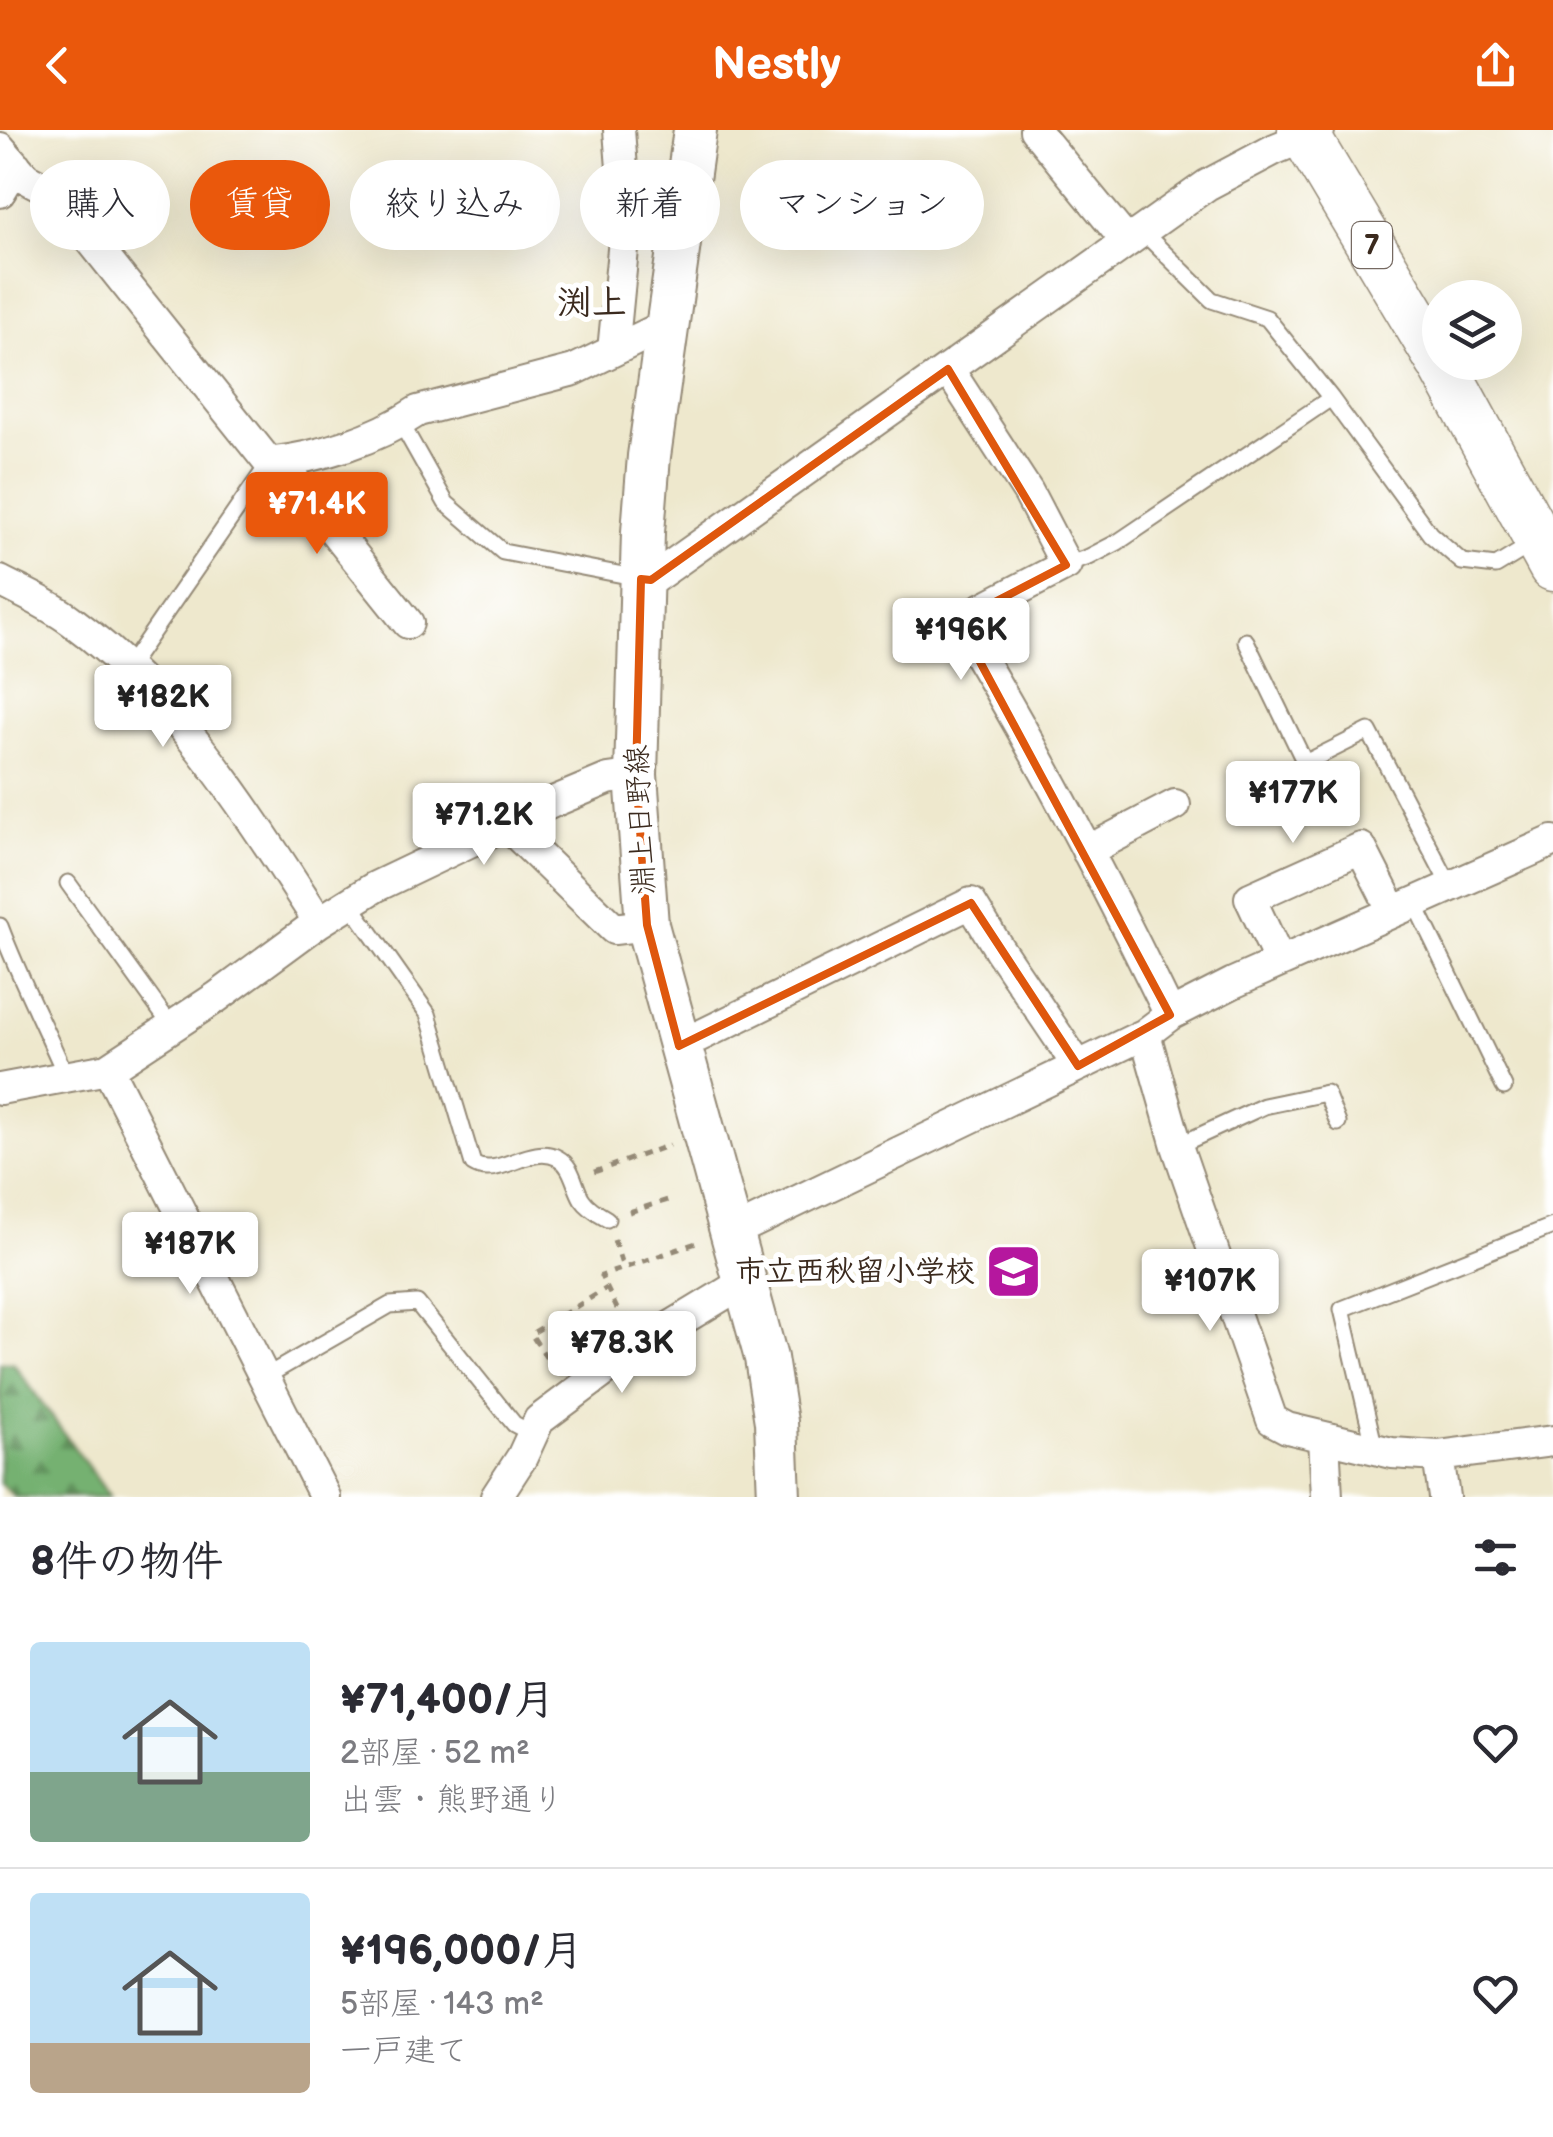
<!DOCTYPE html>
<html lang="ja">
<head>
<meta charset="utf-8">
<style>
  :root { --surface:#fff; --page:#f7f7f7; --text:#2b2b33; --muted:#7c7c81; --line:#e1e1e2; --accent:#ea580c }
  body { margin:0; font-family:"Balsamiq Sans","Klee One",sans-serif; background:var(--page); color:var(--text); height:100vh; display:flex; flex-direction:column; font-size:38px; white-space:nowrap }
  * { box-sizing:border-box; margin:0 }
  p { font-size:32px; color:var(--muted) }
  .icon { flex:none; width:55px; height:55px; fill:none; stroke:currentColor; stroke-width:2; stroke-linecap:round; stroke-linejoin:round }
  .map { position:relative; height:1367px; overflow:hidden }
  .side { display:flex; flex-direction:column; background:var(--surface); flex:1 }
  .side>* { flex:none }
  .hud { position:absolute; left:30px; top:30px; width:1000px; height:90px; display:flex; gap:20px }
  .controls { position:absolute; left:1422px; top:150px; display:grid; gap:20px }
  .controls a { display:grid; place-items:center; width:100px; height:100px; border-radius:50%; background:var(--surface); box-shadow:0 10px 40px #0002; font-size:50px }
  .price { position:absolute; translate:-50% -85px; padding:0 22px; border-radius:10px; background:#fff; color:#222; font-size:32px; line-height:65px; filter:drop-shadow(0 2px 5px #0008) }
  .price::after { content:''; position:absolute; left:50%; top:60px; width:30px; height:22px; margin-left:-15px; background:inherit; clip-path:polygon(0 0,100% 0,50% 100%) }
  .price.selected { background:var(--accent); color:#fff }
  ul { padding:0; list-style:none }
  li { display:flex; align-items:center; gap:30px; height:250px; padding:0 30px }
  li+li { border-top:2px solid var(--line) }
  li span { display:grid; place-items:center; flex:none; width:280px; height:200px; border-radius:10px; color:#555 }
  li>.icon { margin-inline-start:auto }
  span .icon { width:120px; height:120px; fill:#fffc; stroke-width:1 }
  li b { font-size:42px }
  h2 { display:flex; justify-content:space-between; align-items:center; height:120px; padding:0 30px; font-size:42px }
  .tag { padding:0 35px; border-radius:45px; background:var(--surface); box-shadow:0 10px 40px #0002; font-size:35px; line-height:90px }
  .tag.selected { background:var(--accent); color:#fff }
  header { display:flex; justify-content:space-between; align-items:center; height:130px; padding:0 30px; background:var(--accent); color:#fff; font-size:45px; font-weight:700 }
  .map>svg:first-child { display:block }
  .forest { fill:url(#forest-firs); stroke:#586e48; stroke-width:2.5 }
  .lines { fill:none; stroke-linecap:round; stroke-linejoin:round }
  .service-casing { stroke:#948976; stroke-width:19 }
  .minor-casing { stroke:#948976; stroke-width:34 }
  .secondary-casing { stroke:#948976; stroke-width:46 }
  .primary-casing { stroke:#948976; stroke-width:51 }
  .path { stroke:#948976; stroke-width:5; stroke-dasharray:8 8; stroke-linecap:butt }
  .service { stroke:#fff; stroke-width:15 }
  .minor { stroke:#fff; stroke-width:30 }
  .secondary { stroke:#fff; stroke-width:42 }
  .primary { stroke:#fff; stroke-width:48 }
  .marked { fill:none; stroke:#df570d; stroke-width:8; stroke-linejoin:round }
  .labels { text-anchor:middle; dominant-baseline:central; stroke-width:10; stroke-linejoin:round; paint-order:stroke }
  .shield { fill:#fff; stroke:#766a62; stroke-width:2.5 }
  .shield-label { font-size:28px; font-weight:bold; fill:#3b2a1e }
  .street-label { font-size:30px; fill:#3b2a1e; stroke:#fff }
  .poi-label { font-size:30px; font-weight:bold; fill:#3b2a1e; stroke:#fff; text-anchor:end }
  .quarter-label { font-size:35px; font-weight:bold; fill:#3b2a1e; stroke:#fff }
</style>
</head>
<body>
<header><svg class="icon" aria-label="back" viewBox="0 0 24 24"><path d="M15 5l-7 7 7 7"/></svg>Nestly<svg class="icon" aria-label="share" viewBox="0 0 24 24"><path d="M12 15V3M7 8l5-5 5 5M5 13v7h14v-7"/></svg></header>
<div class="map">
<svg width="1553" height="1367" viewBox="0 0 1553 1367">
  <defs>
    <pattern id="forest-firs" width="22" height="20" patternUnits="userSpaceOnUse" patternTransform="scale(2.5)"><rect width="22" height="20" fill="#75b171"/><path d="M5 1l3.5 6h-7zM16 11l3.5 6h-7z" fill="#61905c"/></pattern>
  </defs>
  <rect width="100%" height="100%" fill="#fff"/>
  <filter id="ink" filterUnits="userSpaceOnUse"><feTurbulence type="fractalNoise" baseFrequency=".01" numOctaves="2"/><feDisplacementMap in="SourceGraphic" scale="20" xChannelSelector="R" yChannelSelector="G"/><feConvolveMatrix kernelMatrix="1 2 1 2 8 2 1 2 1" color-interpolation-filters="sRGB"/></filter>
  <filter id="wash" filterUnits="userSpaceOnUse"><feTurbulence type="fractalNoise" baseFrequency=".0048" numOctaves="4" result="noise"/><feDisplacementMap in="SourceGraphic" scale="40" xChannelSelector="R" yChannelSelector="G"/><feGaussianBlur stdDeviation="2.25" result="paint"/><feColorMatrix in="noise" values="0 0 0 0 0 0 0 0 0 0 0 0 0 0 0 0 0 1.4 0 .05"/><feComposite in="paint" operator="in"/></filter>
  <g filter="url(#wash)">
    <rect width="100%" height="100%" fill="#eee8cd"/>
    <path class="forest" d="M0,1233H13L110,1367H15L0,1354Z"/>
  </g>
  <g filter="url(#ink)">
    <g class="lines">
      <defs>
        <path id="service" d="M1142,101L1212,170L1267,188L1331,268L1430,404L1462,432L1496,436L1532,414
          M401,293L446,373L503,422L639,448
          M1066,435L1089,427L1118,412L1331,268
          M1246,511L1305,633L1369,601L1450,756
          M127,539L269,333
          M68,753L172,897
          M349,772L428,884L473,1034C498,1050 530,1013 558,1028C573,1036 574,1056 582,1069C588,1078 598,1084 607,1089
          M1414,772L1504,957
          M0,796C19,847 44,895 66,946
          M1177,1016L1264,976L1326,963L1338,993
          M263,1248L390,1175L417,1173L514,1294L533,1304
          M1375,1319L1342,1179L1553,1096"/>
        <path id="minor" d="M1035,0L1127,112
          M0,18L26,48L49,60L62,74L269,333C319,327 375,310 418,281L574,240L668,194
          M0,62L16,36
          M613,221L626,89L619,0
          M948,239L1028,362L1066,435L958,491C1036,618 1105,751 1170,885
          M289,331L294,351L408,493
          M641,449L651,450L1207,55L1275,19L1319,1
          M0,451C25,464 51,475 73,492C179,570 248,683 319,792
          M506,694L614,799L647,795
          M1087,721L1175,675
          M1280,832L1250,768L1361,718L1393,781
          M1145,904L1177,1016L1272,1290L1287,1298L1392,1323L1438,1326L1553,1311
          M679,916L971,773L999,819L1078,936
          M108,939L325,1367
          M0,959L108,939L217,867L319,792L375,757L553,672L608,649L636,645
          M731,1103L1145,904L1170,885L1233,853L1553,711
          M1324,1307L1327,1367
          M1438,1326L1444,1367
          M496,1367L522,1327L539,1290L637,1217L746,1151"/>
        <path id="secondary" d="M695,0L649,326L643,402L636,645L647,795L766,1228L776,1292L779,1367"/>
        <path id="primary" d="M1302,0L1440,231
          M1441,232L1553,437"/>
      </defs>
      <use href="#service" class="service-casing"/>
      <use href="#minor" class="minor-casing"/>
      <use href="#secondary" class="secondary-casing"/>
      <use href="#primary" class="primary-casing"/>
      <path class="path" d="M594,1042L670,1015
        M629,1082L668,1070
        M614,1110L623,1138
        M624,1193L601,1146L696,1113
        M555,1241L531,1204L607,1158"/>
      <use href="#service" class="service"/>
      <use href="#minor" class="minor"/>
      <use href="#secondary" class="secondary"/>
      <use href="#primary" class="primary"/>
    </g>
  </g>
  <path class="marked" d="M948,239L1066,435L958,491L1170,885L1078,936L971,773L679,916L647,795L636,645L641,449L651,450Z"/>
  <defs>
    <symbol id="school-square" viewBox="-11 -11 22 22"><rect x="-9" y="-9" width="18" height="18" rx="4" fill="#b5179e" stroke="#fff"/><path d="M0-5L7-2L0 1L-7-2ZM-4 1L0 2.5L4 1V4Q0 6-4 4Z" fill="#fff"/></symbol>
  </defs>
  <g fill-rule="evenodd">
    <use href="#school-square" x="982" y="1110" width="63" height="63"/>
  </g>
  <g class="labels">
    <rect class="shield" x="1352" y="92" width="40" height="46" rx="8"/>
    <g class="shield-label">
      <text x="1372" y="115">7</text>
    </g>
    <g class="street-label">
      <text transform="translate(641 690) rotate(-93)">淵上日野線</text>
    </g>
    <g class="poi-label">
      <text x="975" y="1142">市立西秋留小学校</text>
    </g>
    <g class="quarter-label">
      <text x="592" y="173">渕上</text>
    </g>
  </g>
</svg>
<div class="controls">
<a><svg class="icon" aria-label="layers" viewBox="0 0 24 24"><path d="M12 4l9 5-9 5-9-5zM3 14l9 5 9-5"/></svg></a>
</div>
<b class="price selected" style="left:317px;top:427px">¥71.4K</b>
<b class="price" style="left:961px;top:553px">¥196K</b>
<b class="price" style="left:163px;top:620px">¥182K</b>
<b class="price" style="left:1293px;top:716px">¥177K</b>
<b class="price" style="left:484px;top:738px">¥71.2K</b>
<b class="price" style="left:190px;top:1167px">¥187K</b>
<b class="price" style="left:1210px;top:1204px">¥107K</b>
<b class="price" style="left:622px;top:1266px">¥78.3K</b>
<div class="hud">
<a class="tag">購入</a>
<a class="tag selected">賃貸</a>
<a class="tag">絞り込み</a>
<a class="tag">新着</a>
<a class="tag">マンション</a>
</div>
</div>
<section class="side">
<h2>8件の物件<svg class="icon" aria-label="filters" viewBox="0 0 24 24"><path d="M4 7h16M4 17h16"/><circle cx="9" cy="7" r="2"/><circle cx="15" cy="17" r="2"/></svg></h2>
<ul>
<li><span style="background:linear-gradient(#bfe0f5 65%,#7fa58c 0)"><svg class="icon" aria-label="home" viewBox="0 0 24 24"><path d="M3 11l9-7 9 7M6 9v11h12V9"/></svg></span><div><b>¥71,400/月</b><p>2部屋 · 52 m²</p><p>出雲・熊野通り</p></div><svg class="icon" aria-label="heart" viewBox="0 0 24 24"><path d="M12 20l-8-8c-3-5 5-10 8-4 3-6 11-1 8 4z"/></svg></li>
<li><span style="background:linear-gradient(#bfe0f5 75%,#b9a48a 0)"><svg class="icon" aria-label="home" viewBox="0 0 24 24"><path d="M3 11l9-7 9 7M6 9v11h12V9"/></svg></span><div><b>¥196,000/月</b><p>5部屋 · 143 m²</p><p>一戸建て</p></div><svg class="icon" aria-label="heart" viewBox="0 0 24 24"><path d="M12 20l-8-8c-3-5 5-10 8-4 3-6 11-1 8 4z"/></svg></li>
</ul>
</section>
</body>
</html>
